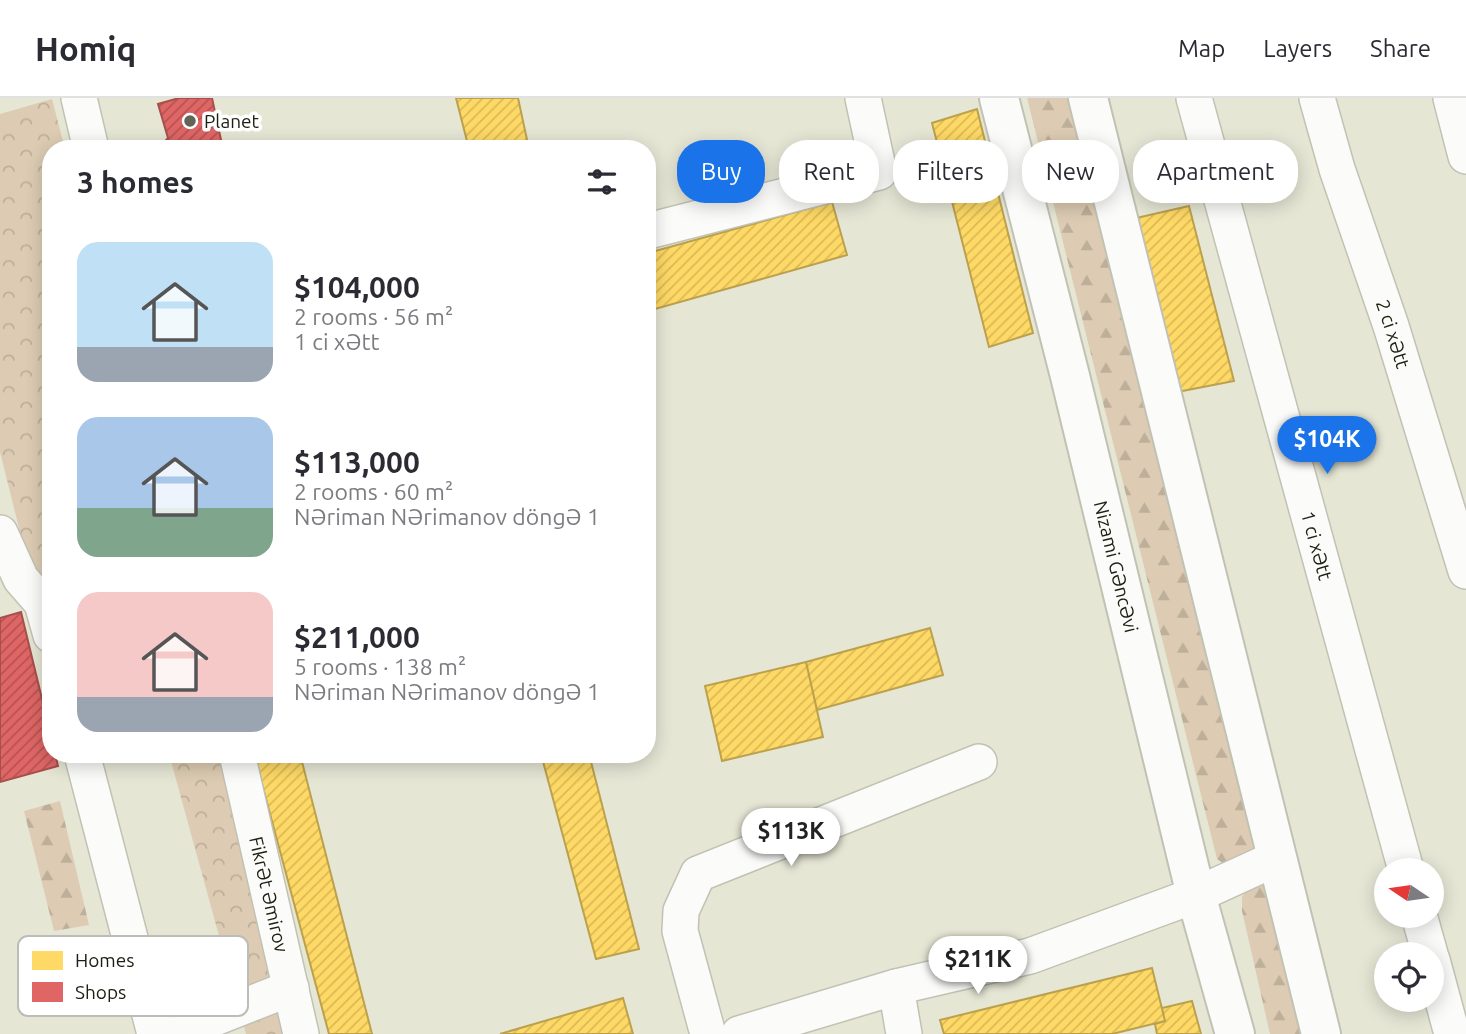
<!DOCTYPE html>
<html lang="en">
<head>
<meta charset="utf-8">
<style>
  :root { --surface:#fff; --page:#f2f2f3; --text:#2b2b33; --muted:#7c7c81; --line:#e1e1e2; --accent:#1a73e8 }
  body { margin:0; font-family:Ubuntu,sans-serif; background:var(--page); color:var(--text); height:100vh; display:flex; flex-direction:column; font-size:26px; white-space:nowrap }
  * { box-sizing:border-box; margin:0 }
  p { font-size:23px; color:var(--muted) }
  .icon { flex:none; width:38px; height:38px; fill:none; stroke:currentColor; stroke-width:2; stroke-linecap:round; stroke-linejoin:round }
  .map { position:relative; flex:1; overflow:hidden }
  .sheet { position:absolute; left:42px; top:42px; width:614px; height:623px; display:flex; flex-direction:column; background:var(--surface); border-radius:28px; box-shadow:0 4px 18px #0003 }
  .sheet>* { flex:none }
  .banner { position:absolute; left:677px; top:42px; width:665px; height:63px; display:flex; gap:14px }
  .needle { width:46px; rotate:283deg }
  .controls { position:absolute; left:1374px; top:760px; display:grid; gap:14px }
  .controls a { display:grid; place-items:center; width:70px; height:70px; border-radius:50%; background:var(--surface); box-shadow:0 4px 18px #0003; font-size:35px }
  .price { position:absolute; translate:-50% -60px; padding:0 16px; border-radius:24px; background:#fff; color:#222; font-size:23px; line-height:46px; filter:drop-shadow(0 2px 4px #0008) }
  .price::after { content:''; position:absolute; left:50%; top:42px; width:21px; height:16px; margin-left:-10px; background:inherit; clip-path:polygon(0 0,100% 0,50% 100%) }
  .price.selected { background:var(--accent); color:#fff }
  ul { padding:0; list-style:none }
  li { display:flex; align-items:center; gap:21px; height:175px; padding:0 35px }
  li span { display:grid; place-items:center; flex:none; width:196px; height:140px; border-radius:21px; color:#555 }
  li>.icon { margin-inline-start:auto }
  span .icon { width:84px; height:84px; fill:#fffc; stroke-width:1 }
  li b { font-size:30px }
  h2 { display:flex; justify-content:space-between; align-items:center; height:84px; padding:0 35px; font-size:30px }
  .tag { padding:0 24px; border-radius:28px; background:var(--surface); box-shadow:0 4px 18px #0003; font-size:24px; line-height:63px }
  .tag.selected { background:var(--accent); color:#fff }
  header { display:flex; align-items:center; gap:42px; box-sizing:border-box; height:98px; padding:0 35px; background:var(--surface); border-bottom:2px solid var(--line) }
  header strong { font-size:33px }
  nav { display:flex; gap:38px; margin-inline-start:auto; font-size:24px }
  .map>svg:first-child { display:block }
  .forest { fill:url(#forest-firs) }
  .park { fill:url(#park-crowns) }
  .homes { fill:url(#homes-hatch); stroke:#bca14d; stroke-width:2 }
  .shops { fill:url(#shops-hatch); stroke:#a6504d; stroke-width:2 }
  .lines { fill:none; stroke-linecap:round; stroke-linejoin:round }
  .minor-casing { stroke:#c2c2b4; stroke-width:38 }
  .major-casing { stroke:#c2c2b4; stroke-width:42 }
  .minor { stroke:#fbfbf9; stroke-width:35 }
  .major { stroke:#fbfbf9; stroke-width:38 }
  .poi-dot { fill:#646456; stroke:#fff; stroke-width:2.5 }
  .labels { text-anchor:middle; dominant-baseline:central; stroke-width:7; stroke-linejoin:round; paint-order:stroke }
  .poi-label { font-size:19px; fill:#1e1e12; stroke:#fff; text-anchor:start }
  .street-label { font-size:19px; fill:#1e1e12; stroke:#fff }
  .key { fill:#fff; stroke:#bcbcb8; stroke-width:2 }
  .key-label { font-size:19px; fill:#1e1e12 }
</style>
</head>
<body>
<header>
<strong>Homiq</strong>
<nav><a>Map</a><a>Layers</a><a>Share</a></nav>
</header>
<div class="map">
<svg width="1466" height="936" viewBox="0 0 1466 936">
  <defs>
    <pattern id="forest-firs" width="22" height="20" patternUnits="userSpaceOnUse" patternTransform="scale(1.75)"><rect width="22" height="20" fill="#ddccb3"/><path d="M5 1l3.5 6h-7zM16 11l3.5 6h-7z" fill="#bdaf99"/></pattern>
    <pattern id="park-crowns" width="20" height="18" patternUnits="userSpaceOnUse" patternTransform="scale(1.75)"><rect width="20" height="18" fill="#ddccb3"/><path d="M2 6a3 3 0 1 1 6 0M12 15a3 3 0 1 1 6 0" fill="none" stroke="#bdaf99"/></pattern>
    <pattern id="homes-hatch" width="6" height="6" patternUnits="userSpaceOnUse" patternTransform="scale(1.75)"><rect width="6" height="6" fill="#ffd966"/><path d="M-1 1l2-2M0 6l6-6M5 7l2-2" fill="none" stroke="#daba57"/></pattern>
    <pattern id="shops-hatch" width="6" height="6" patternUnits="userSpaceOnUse" patternTransform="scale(1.75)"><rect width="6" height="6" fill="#e06666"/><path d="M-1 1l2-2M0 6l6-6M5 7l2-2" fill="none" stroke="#b55353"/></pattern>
  </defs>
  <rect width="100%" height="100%" fill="#e6e6d5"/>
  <path class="forest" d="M1027,0H1073L1257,748L1252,760L1227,768L1217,761Z
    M60,703L89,827L54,833L24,713Z
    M1263,782L1314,936H1270L1242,813V799L1250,786Z"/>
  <path class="park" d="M52,1L65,51H51V481L33,486L0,354V16Z
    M169,656H218L289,936H246Z"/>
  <path class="homes" d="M456,0H518L529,51H469Z
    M977,11L1033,235L989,249L932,25Z
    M832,104L847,157L648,213V155Z
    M1189,108L1234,283L1177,294L1132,121Z
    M930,530L943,577L817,612L806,564Z
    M806,564L823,639L722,663L705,588Z
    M254,656H300L372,936H329Z
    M541,656H589L639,851L596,861Z
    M1152,870L1165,923L1112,936H944L940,922Z
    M623,900L633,936H500Z
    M1192,903L1201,936H1157L1155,926L1165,923L1162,910Z"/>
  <path class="shops" d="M179,0H212L223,51H158L168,40L158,6Z
    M21,514L51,638V656H55L58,668L0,684V520Z"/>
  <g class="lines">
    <defs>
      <g id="minor">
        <path d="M79,0L91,51"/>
        <path id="s1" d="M1194,0L1406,772"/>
        <path id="s2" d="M1317,0L1337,71L1391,228L1466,473"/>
        <path d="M1451,0L1466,58"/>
        <path d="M648,133L879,74L863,0"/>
        <path d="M0,435L21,481L42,505L51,537"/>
        <path d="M82,656L155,936"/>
        <path id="s3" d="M237,656L301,936"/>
        <path d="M1419,817L1430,856"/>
        <path d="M1432,862L1452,936"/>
        <path d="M896,889L904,936"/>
        <path d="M174,936L291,890"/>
        <path d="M708,936L680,833L681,813L698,776L979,664"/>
        <path d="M739,936L896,889L1030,858L1196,797L1277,760"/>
      </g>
      <g id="major">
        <path id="s4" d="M999,0L1070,278L1196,797L1235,936"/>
        <path d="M1088,0L1321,936"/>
      </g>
    </defs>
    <use href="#minor" class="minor-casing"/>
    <use href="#major" class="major-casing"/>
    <use href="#minor" class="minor"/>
    <use href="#major" class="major"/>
  </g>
  <circle class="poi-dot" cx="190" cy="23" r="7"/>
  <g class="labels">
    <g class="poi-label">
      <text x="204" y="23">Planet</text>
    </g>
    <g class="street-label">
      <text stroke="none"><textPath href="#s2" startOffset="248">2 ci xətt</textPath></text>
      <text stroke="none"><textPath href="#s1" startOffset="464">1 ci xətt</textPath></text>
      <text stroke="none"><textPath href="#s4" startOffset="483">Nizami Gəncəvi</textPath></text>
      <text stroke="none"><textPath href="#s3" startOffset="144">Fikrət Əmirov</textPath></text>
    </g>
  </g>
  <rect x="18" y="838" width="230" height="80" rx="10" class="key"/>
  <rect x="32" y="853" width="31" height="19" fill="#ffd966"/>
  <rect x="32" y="884" width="31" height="20" fill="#e06666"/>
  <g class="key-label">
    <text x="75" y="869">Homes</text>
    <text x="75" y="901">Shops</text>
  </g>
</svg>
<div class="controls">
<a><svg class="needle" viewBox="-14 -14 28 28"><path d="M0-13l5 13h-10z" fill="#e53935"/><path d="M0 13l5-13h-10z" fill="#7c7c81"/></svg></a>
<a><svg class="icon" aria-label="locate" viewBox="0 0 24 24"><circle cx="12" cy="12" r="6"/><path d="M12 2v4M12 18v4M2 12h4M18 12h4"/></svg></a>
</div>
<b class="price selected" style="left:1327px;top:378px">$104K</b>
<b class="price" style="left:791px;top:770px">$113K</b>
<b class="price" style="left:978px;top:898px">$211K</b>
<div class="banner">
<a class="tag selected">Buy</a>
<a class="tag">Rent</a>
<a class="tag">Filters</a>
<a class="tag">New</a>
<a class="tag">Apartment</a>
</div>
<section class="sheet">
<h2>3 homes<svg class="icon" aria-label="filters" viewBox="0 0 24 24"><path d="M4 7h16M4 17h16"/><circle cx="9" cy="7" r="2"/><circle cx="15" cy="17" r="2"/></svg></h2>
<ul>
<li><span style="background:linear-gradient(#bfe0f5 75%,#9aa5b1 0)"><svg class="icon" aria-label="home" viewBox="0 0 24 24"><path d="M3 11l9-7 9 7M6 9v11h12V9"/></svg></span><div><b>$104,000</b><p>2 rooms · 56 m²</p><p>1 ci xətt</p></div></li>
<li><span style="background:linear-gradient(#a9c7e8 65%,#7fa58c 0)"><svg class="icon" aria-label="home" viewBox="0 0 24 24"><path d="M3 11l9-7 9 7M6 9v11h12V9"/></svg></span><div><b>$113,000</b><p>2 rooms · 60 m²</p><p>Nəriman Nərimanov döngə 1</p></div></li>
<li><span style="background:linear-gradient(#f6c9c9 75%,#9aa5b1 0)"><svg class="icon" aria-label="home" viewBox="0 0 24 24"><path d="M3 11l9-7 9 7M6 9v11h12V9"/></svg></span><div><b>$211,000</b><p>5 rooms · 138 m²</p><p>Nəriman Nərimanov döngə 1</p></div></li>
</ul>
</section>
</div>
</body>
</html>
